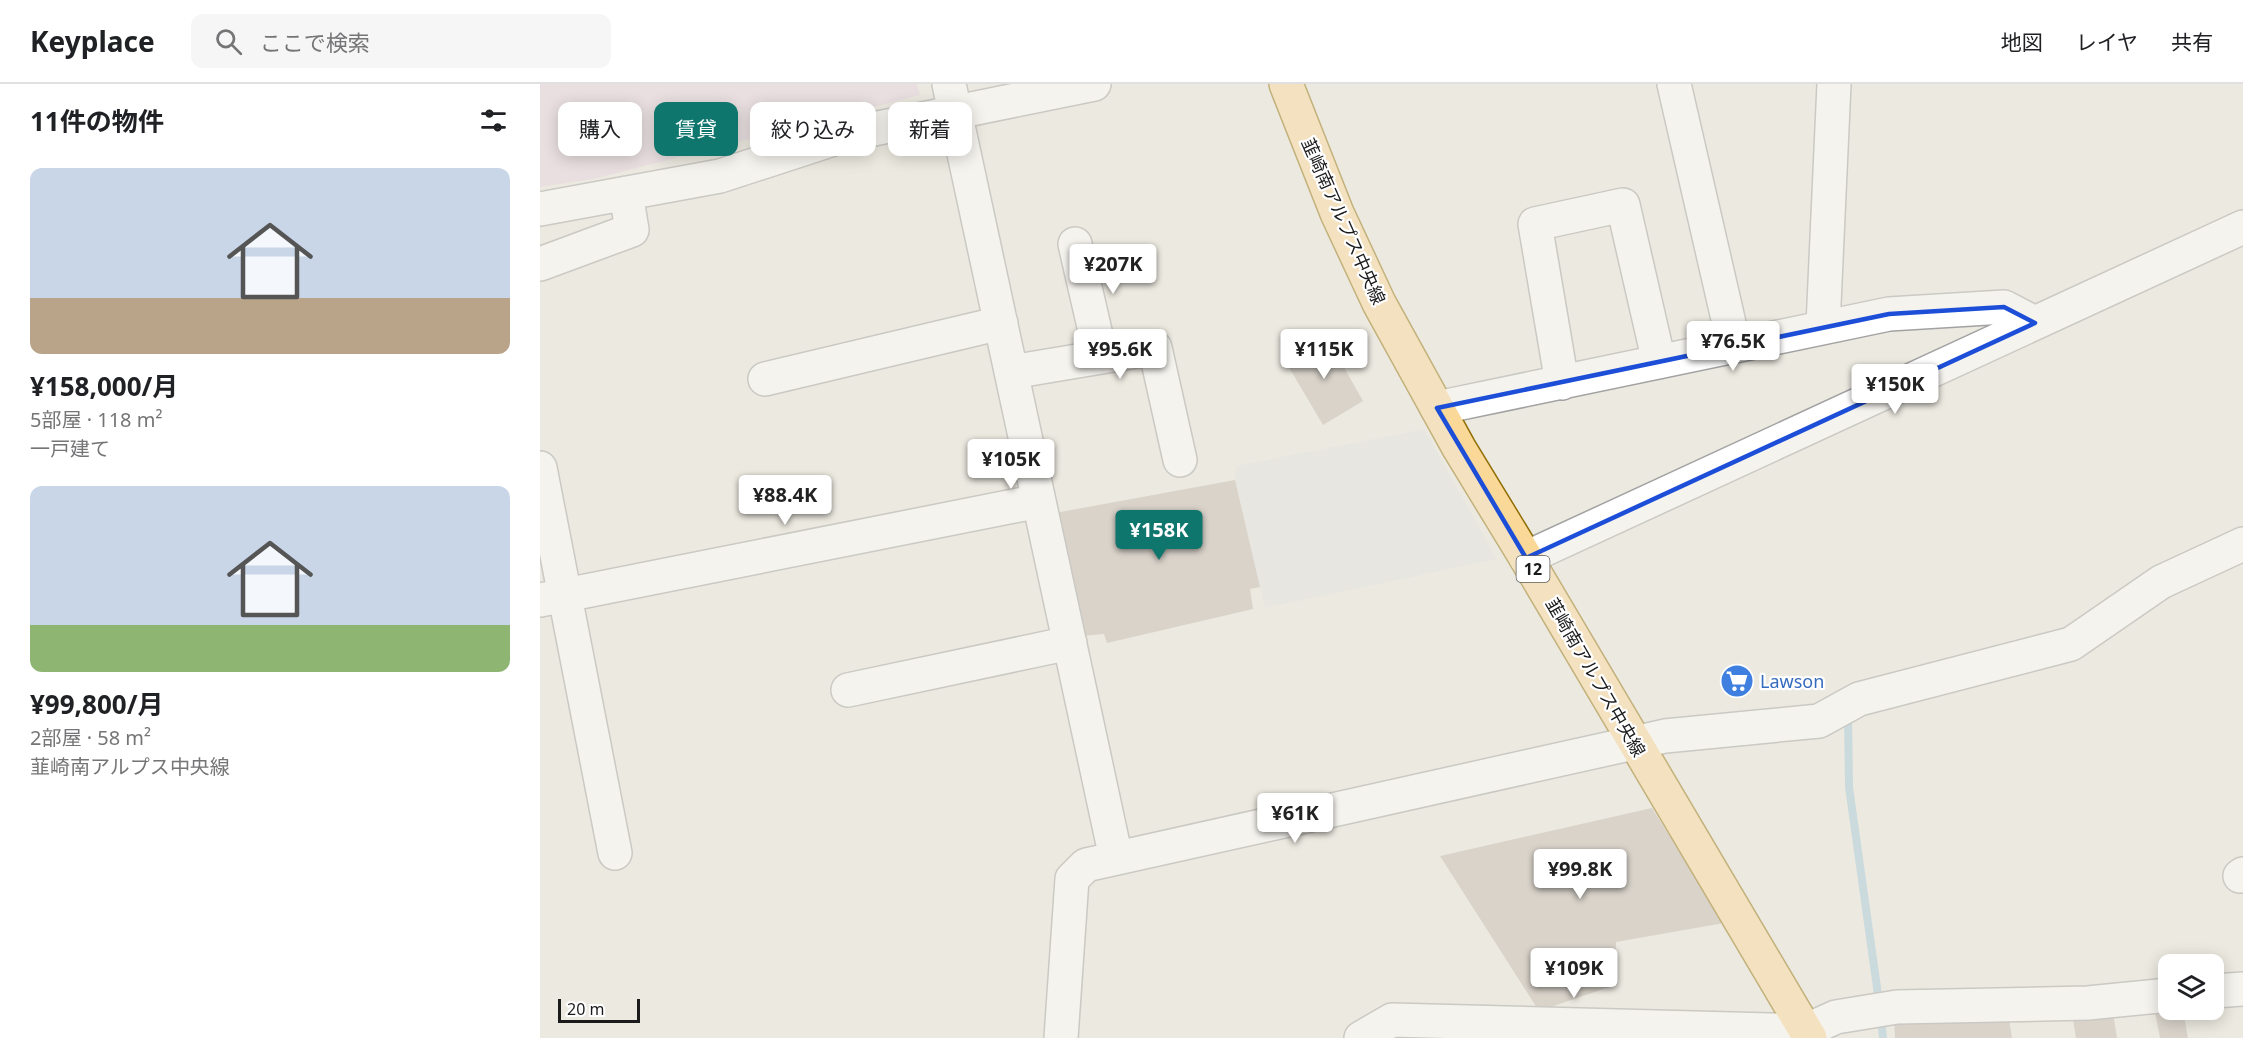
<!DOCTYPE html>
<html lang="ja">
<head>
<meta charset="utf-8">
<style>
  :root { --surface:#fff; --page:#f6f6f6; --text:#202124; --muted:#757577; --line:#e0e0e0; --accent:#0f766e }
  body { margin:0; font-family:"Noto Sans","Noto Sans JP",sans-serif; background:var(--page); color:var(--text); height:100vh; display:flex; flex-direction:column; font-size:22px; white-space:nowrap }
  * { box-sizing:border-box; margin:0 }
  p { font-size:20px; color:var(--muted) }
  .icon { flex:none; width:33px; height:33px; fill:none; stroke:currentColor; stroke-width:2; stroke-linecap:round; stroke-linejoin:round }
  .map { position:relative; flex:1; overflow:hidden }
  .side { display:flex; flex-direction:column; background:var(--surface); width:540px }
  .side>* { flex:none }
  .guide { position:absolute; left:18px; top:18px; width:570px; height:54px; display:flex; gap:12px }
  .fabs { position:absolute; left:1618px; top:870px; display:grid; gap:12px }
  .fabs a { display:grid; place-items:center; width:66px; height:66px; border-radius:12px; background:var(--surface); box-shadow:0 3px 15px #0003; font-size:30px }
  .scale { position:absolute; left:18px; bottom:15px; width:82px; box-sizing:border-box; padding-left:6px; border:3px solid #1b1b1b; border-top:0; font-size:16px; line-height:21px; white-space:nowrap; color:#1b1b1b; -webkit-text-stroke:4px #fff; paint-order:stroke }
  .price { position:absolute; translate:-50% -51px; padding:0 14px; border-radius:6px; background:#fff; color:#222; font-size:20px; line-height:39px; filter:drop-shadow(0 2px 3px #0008) }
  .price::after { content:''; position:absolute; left:50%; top:36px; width:18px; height:14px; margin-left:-9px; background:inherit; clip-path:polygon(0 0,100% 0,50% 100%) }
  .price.active { background:var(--accent); color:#fff }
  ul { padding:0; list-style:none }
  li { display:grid; align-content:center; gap:12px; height:318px; padding:0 30px }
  li span { display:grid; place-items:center; height:186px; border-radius:12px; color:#555 }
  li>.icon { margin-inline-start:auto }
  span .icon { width:108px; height:108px; fill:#fffc; stroke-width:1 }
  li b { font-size:26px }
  h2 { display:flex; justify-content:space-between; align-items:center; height:72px; padding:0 30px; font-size:26px }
  .chip { padding:0 21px; border-radius:12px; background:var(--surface); box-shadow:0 3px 15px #0003; font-size:21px; line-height:54px }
  .chip.active { background:var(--accent); color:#fff }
  header { display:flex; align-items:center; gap:36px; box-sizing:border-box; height:84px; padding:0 30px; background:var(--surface); border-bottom:2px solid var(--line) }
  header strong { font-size:28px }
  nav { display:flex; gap:33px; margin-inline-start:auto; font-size:21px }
  .search { width:420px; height:54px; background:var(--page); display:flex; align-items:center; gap:15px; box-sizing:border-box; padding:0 21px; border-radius:12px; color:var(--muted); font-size:22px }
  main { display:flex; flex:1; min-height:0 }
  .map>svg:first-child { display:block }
  .industrial { fill:#e5d2e0 }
  .parking { fill:#e3e3e3 }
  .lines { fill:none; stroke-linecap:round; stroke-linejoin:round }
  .stream { stroke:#a0c8da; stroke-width:8 }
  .building { fill:#c1b8b0 }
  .minor-casing { stroke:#a2a2a2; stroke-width:36 }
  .major-casing { stroke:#8f6d02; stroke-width:36 }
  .minor { stroke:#fff; stroke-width:33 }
  .major { stroke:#fad897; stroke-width:33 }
  .marked { fill:none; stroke:#1d4ed8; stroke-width:4.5; stroke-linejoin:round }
  .labels { text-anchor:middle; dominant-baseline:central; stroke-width:4.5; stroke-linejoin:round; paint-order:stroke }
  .shield { fill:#fff; stroke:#5f5f5f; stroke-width:1.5 }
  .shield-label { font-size:16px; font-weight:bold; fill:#1b1b1b }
  .street-label { font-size:18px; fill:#1b1b1b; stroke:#fff }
  .shop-label { font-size:18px; fill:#366cbe; stroke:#fff; text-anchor:start }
</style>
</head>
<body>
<header>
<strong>Keyplace</strong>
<div class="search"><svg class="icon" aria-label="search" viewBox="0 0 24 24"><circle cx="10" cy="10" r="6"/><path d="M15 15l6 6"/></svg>ここで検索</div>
<nav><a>地図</a><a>レイヤ</a><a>共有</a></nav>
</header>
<main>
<section class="side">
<h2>11件の物件<svg class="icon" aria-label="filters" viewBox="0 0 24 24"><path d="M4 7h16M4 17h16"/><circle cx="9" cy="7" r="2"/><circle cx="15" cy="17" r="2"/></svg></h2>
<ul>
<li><span style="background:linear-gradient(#c9d6e8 70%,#b9a48a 0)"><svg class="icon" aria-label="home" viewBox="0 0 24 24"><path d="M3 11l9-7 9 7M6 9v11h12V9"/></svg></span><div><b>¥158,000/月</b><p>5部屋 · 118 m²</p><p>一戸建て</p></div></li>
<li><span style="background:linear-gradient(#c9d6e8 75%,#8fb573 0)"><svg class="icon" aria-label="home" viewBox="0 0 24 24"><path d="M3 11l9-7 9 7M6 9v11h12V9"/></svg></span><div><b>¥99,800/月</b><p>2部屋 · 58 m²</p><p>韮崎南アルプス中央線</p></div></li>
</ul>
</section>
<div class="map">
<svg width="1703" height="954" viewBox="0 0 1703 954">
  <rect width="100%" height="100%" fill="#ece9e0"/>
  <path class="industrial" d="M0,0H377L380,11L54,95L0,103Z"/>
  <path class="parking" d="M884,345L957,475L725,524L695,396L696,382Z"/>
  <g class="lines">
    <path class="stream" d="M1308,630L1309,703L1339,918
      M1341,931L1343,954"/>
  </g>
  <path class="building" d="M785,250L823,317L783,341L744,275Z
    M695,396L720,503L710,505L713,525L567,559L564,550L542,552L515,429Z
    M1112,724L1184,839L1076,858L1075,901L999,927L900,772Z
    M1572,923L1577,954H1536L1532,930Z
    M1629,926H1643L1648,954H1620L1615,928Z
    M1468,929L1472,954H1355L1354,933Z"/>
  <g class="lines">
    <defs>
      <path id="minor" d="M409,0L576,774
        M1134,0L1194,261
        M0,125L180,92L309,50L554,0
        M535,160L561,273
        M0,180L92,146L86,109
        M1283,242L1294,0
        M471,288L615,264L640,376
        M225,295L461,239
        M1022,299L995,140L1083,121L1119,278
        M897,324L1349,230L1464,223L1495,239
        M0,384L75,769
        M986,474L1703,143
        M0,516L499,417
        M308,606L530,559
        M1700,792L1703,790
        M1674,907L1703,905
        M521,954L532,795L546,781L1125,652L1279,637L1319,615L1531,560L1621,498L1703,460
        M821,954L852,936L1265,947L1296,933L1357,923L1548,919L1629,911"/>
      <path id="major" d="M746,0L797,129L839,219L919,364L986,474L1270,954"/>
    </defs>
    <use href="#minor" class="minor-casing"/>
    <use href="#major" class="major-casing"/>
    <use href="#minor" class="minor"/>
    <use href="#major" class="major"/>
  </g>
  <path d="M0 0H1703V954H0ZM1464,223L1495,239L986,474L897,324L1349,230Z" fill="#ece9e0" fill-opacity=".55" fill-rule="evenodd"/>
  <path class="marked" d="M1464,223L1495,239L986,474L897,324L1349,230Z"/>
  <defs>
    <symbol id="supermarket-disc" viewBox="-11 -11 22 22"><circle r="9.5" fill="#3f7fe0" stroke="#fff"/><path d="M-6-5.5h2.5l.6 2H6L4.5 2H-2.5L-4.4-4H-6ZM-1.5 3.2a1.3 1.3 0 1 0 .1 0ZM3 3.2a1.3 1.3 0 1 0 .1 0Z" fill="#fff"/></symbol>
  </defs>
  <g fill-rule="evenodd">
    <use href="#supermarket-disc" x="1178" y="578" width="38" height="38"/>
  </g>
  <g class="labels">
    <rect class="shield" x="976.5" y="472" width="33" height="26" rx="4.5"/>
    <g class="shield-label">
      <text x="993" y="485">12</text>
    </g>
    <g class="street-label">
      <text transform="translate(804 137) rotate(66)">韮崎南アルプス中央線</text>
      <text transform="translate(1056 593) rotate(60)">韮崎南アルプス中央線</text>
    </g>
    <g class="shop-label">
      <text x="1220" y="597">Lawson</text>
    </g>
  </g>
</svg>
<div class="fabs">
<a><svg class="icon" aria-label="layers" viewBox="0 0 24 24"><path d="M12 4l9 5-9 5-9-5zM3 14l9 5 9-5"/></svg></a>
</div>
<div class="scale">20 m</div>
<b class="price" style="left:573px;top:211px">¥207K</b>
<b class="price" style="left:1193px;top:288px">¥76.5K</b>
<b class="price" style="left:580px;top:296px">¥95.6K</b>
<b class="price" style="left:784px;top:296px">¥115K</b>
<b class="price" style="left:1355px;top:331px">¥150K</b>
<b class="price" style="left:471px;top:406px">¥105K</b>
<b class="price" style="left:245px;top:442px">¥88.4K</b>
<b class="price active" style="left:619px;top:477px">¥158K</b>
<b class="price" style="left:755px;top:760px">¥61K</b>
<b class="price" style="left:1040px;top:816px">¥99.8K</b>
<b class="price" style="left:1034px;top:915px">¥109K</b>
<div class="guide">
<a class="chip">購入</a>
<a class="chip active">賃貸</a>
<a class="chip">絞り込み</a>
<a class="chip">新着</a>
</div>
</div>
</main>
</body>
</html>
